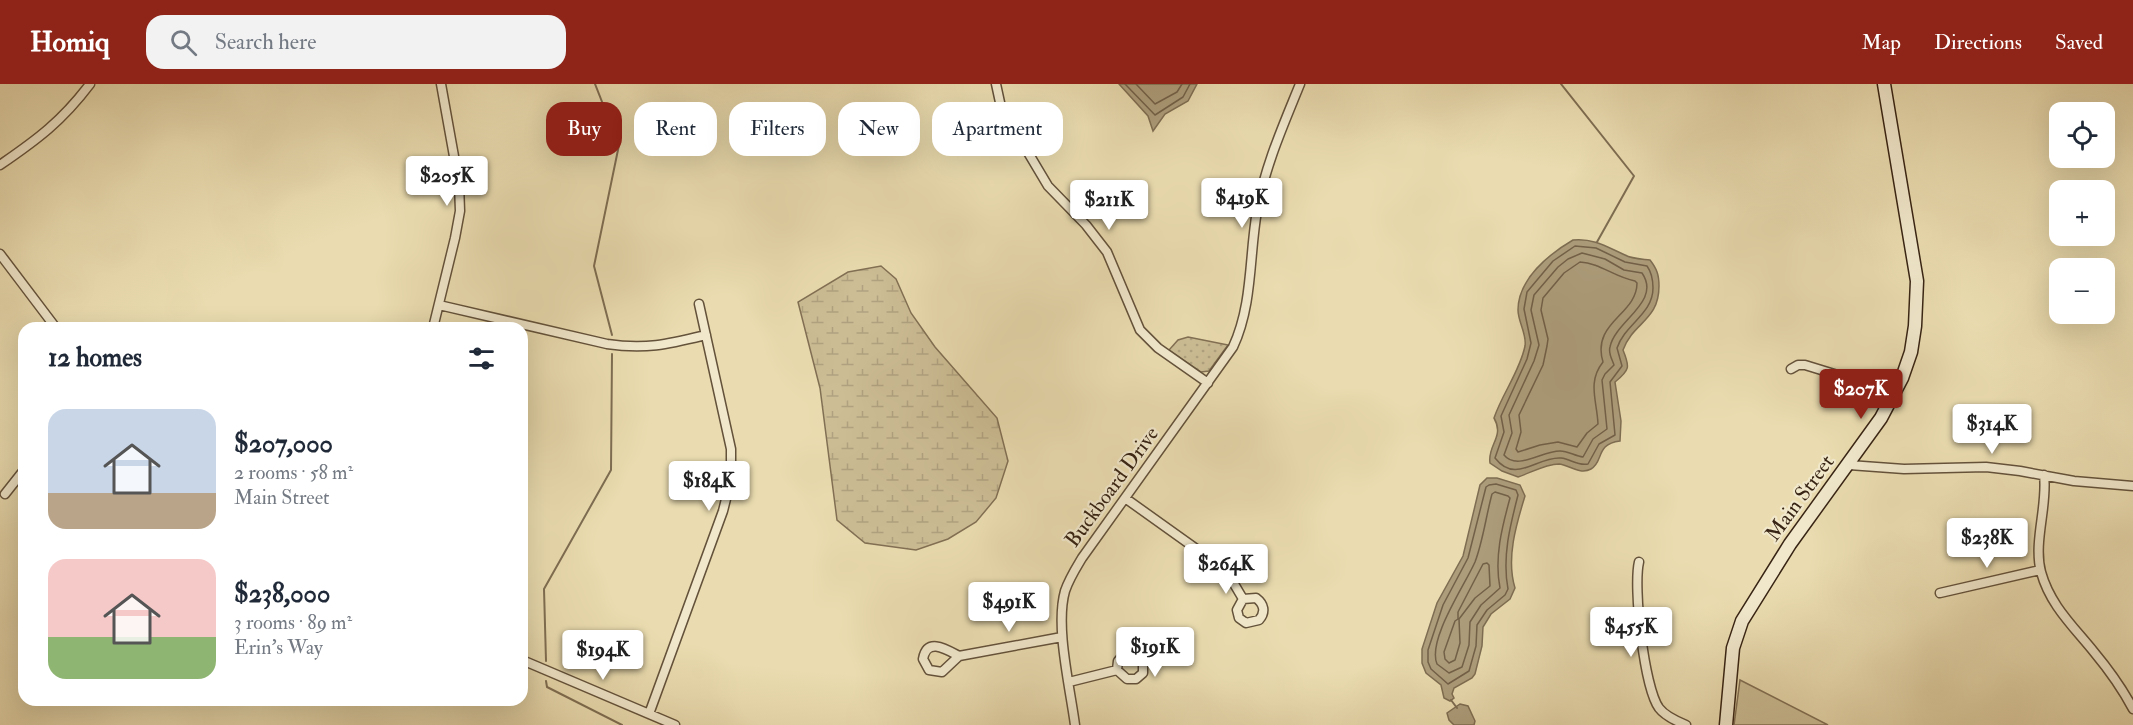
<!DOCTYPE html>
<html lang="en">
<head>
<meta charset="utf-8">
<style>
  :root { --surface:#fff; --page:#f2f2f3; --text:#1f2937; --muted:#747a83; --accent:#8f2418 }
  body { margin:0; font-family:"IM FELL Double Pica",serif; background:var(--page); color:var(--text); height:100vh; display:flex; flex-direction:column; font-size:22px; white-space:nowrap }
  * { box-sizing:border-box; margin:0 }
  p { font-size:20px; color:var(--muted) }
  .icon { flex:none; width:33px; height:33px; fill:none; stroke:currentColor; stroke-width:2; stroke-linecap:round; stroke-linejoin:round }
  .map { position:relative; flex:1; overflow:hidden }
  .panel { position:absolute; left:18px; top:238px; width:510px; height:384px; display:flex; flex-direction:column; background:var(--surface); border-radius:18px; box-shadow:0 6px 24px #0002 }
  .panel>* { flex:none }
  .banner { position:absolute; left:546px; top:18px; width:570px; height:54px; display:flex; gap:12px }
  .buttons { position:absolute; left:2049px; top:18px; display:grid; gap:12px }
  .buttons a { display:grid; place-items:center; width:66px; height:66px; border-radius:12px; background:var(--surface); box-shadow:0 6px 24px #0002; font-size:30px }
  .price { position:absolute; translate:-50% -51px; padding:0 14px; border-radius:6px; background:#fff; color:#222; font-size:20px; line-height:39px; filter:drop-shadow(0 2px 3px #0008) }
  .price::after { content:''; position:absolute; left:50%; top:36px; width:18px; height:14px; margin-left:-9px; background:inherit; clip-path:polygon(0 0,100% 0,50% 100%) }
  .price.selected { background:var(--accent); color:#fff }
  ul { padding:0; list-style:none }
  li { display:flex; align-items:center; gap:18px; height:150px; padding:0 30px }
  li span { display:grid; place-items:center; flex:none; width:168px; height:120px; border-radius:18px; color:#555 }
  li>.icon { margin-inline-start:auto }
  span .icon { width:72px; height:72px; fill:#fffc; stroke-width:1 }
  li b { font-size:26px }
  h2 { display:flex; justify-content:space-between; align-items:center; height:72px; padding:0 30px; font-size:26px }
  .tag { padding:0 21px; border-radius:18px; background:var(--surface); box-shadow:0 6px 24px #0002; font-size:21px; line-height:54px }
  .tag.selected { background:var(--accent); color:#fff }
  header { display:flex; align-items:center; gap:36px; box-sizing:border-box; height:84px; padding:0 30px; background:var(--accent); color:#fff }
  header strong { font-size:28px }
  nav { display:flex; gap:33px; margin-inline-start:auto; font-size:21px }
  .search { width:420px; height:54px; background:var(--page); display:flex; align-items:center; gap:15px; box-sizing:border-box; padding:0 21px; border-radius:18px; color:var(--muted); font-size:22px }
  .map>svg:first-child { display:block }
  .grass { fill:url(#grass-dots); stroke:#827054; stroke-width:1.5 }
  .wetland { fill:url(#wetland-marsh); stroke:#827054; stroke-width:1.5 }
  .park { fill:#ccbd95; stroke:#827054; stroke-width:1.5 }
  .water { fill:#ad9d7b; stroke:#7e6d52; stroke-width:1.5 }
  .lines { fill:none; stroke-linecap:round; stroke-linejoin:round }
  .shore { stroke:#726048; stroke-width:1.5 }
  .stream { stroke:#7e6d52; stroke-width:2 }
  .minor-casing { stroke:#64523b; stroke-width:11 }
  .secondary-casing { stroke:#382414; stroke-width:15 }
  .minor { stroke:#f1e8cc; stroke-width:8 }
  .secondary { stroke:#f1e8cc; stroke-width:12 }
  .labels { text-anchor:middle; dominant-baseline:central; stroke-width:4.5; stroke-linejoin:round; paint-order:stroke }
  .street-label { font-size:21px; fill:#382414; stroke:#f1e8cc }
</style>
</head>
<body>
<header>
<strong>Homiq</strong>
<div class="search"><svg class="icon" aria-label="search" viewBox="0 0 24 24"><circle cx="10" cy="10" r="6"/><path d="M15 15l6 6"/></svg>Search here</div>
<nav><a>Map</a><a>Directions</a><a>Saved</a></nav>
</header>
<div class="map">
<svg width="2133" height="641" viewBox="0 0 2133 641">
  <defs>
    <pattern id="grass-dots" width="8" height="8" patternUnits="userSpaceOnUse" patternTransform="scale(1.5)"><rect width="8" height="8" fill="#ccbd95"/><path d="M2 2h.1M6 6h.1" fill="none" stroke="#b0a280" stroke-width="1.8" stroke-linecap="round"/></pattern>
    <pattern id="wetland-marsh" width="20" height="14" patternUnits="userSpaceOnUse" patternTransform="scale(1.5)"><rect width="20" height="14" fill="#ccbd95"/><path d="M1 5h8M5 5V1M11 12h8M15 12V8" fill="none" stroke="#b0a280"/></pattern>
  </defs>
  <rect width="100%" height="100%" fill="#eadcb0"/>
  <filter id="stains"><feTurbulence type="fractalNoise" baseFrequency=".00333" numOctaves="4"/><feColorMatrix values="0 0 0 0 .2 0 0 0 0 .09 0 0 0 0 .02 0 0 0 .5 -.17"/></filter>
  <radialGradient id="worn" r=".72"><stop offset=".6" stop-color="#630" stop-opacity="0"/><stop offset="1" stop-color="#630" stop-opacity=".3"/></radialGradient>
  <path class="grass" d="M1188,253L1228,261L1209,287L1201,288L1169,266L1178,256Z"/>
  <path class="wetland" d="M881,182L896,195L911,229L935,263L997,334L1008,377L996,414L976,438L948,455L916,466L865,459L837,436L820,304L798,218L848,188Z"/>
  <path class="park" d="M1740,596L1828,641H1734Z"/>
  <path class="water" d="M1119,0H1197L1188,17L1165,30L1153,47L1148,32Z
    M1573,156C1594,154 1607,163 1625,171C1632,175 1642,175 1650,176C1657,185 1659,191 1659,202C1659,237 1633,238 1623,266C1630,283 1630,286 1615,298L1621,337L1620,357C1595,360 1604,378 1591,385C1580,391 1569,381 1559,380C1546,380 1530,389 1518,393L1502,387L1490,379C1487,361 1505,353 1494,334C1502,310 1520,287 1525,262C1527,250 1518,238 1518,226C1518,195 1549,170 1573,156Z
    M1487,394H1497L1520,401L1525,412C1516,441 1506,475 1515,504L1510,515L1491,530L1483,543L1482,562L1475,590L1472,594L1454,604L1452,610L1454,614L1450,617L1444,614L1441,601L1426,589L1422,579V565L1437,519L1463,472L1480,401Z
    M1460,620L1468,622L1475,637L1474,641H1454L1449,636L1447,629Z"/>
  <g class="lines">
    <path class="shore" d="M1125,0L1155,31L1183,13L1190,0
      M1136,0L1155,20L1177,8L1182,0
      M1575,162L1596,164L1625,178L1647,182C1652,189 1653,195 1653,204C1653,230 1625,240 1617,264L1622,282L1610,298L1615,351L1599,360L1588,380C1577,382 1571,375 1561,374C1537,372 1516,401 1495,374L1504,348L1501,332L1527,275L1531,259L1524,225L1527,208L1553,177Z
      M1582,169L1605,175L1624,186L1642,189C1662,218 1615,237 1610,263C1608,269 1612,275 1614,281L1605,290L1602,296L1607,345L1593,355L1583,373C1575,372 1568,367 1560,367C1542,367 1517,387 1504,371L1512,349L1509,331L1534,277L1539,261L1531,226L1534,211L1558,183L1568,175Z
      M1580,178C1600,179 1614,193 1635,197L1637,199C1637,231 1591,238 1603,278C1587,298 1597,317 1598,340L1587,349L1577,363L1558,358L1540,361L1518,368L1516,365L1521,348L1519,331L1543,281L1547,262L1548,255L1541,226L1543,214L1564,189Z
      M1496,400L1516,406L1518,411C1510,442 1502,473 1508,505L1505,511L1487,526L1477,541L1476,562L1469,587L1448,600L1431,585L1428,578V566L1443,521L1468,474L1486,403L1489,401Z
      M1495,408L1508,412L1510,414C1502,443 1494,474 1500,504L1481,521L1470,538L1469,561L1462,583L1449,589L1437,580C1427,556 1465,501 1475,478C1483,457 1486,432 1492,410Z
      M1487,479L1489,481L1490,502L1475,514L1459,535L1460,559L1455,576L1449,579L1445,575L1444,568L1455,537L1458,535V528L1483,480Z"/>
    <path class="stream" d="M595,0L619,61L594,182L612,251
      M1561,0L1634,92L1597,158
      M546,577L544,505L611,386L612,270
      M546,597L547,603L622,641
      M1451,616L1457,624"/>
    <defs>
      <path id="minor" d="M996,0L1001,23L1048,102L1086,141L1107,168L1140,246L1158,264L1208,299
        M0,81C38,55 62,37 90,0
        M0,170L56,244
        M439,221L607,260C646,266 669,260 706,251
        M433,244L455,154L460,127L459,100L441,0
        M1791,285L1798,281H1805L1896,309
        M1849,381L1904,385L1986,383L2020,387L2074,397L2133,402
        M2044,391C2048,421 2033,458 2041,488C2050,521 2073,542 2094,568C2109,586 2122,604 2133,625
        M5,410L24,386
        M1125,414L1216,479L1230,493L1243,515L1237,526L1239,534L1246,539L1259,536C1266,528 1264,520 1256,514L1243,515
        M1639,478C1633,503 1644,603 1659,624C1665,632 1676,637 1686,641
        M1940,509L2040,486
        M959,572C946,565 927,553 923,575L929,586L942,588L959,572L1062,553
        M522,576L675,641
        M1069,598L1117,586L1127,595H1136L1143,589V576L1137,569L1124,570L1118,577L1117,586
        M649,630L723,427L731,395V365L699,220
        M1075,641C1070,603 1055,542 1065,507C1069,495 1076,484 1082,474L1233,263C1253,220 1249,172 1257,127C1265,82 1283,42 1300,0"/>
      <path id="secondary" d="M1726,641L1733,564L1742,537L1790,460L1881,334L1902,294L1911,268L1915,242L1917,197L1884,0"/>
    </defs>
    <use href="#minor" class="minor-casing"/>
    <use href="#secondary" class="secondary-casing"/>
    <use href="#minor" class="minor"/>
    <use href="#secondary" class="secondary"/>
  </g>
  <g class="labels">
    <g class="street-label">
      <text transform="translate(1112 403) rotate(-54)">Buckboard Drive</text>
      <text transform="translate(1800 414) rotate(-54)">Main Street</text>
    </g>
  </g>
  <rect width="100%" height="100%" filter="url(#stains)"/>
  <rect width="100%" height="100%" fill="url(#worn)"/>
</svg>
<div class="buttons">
<a><svg class="icon" aria-label="locate" viewBox="0 0 24 24"><circle cx="12" cy="12" r="6"/><path d="M12 2v4M12 18v4M2 12h4M18 12h4"/></svg></a>
<a>+</a>
<a>−</a>
</div>
<b class="price" style="left:447px;top:123px">$205K</b>
<b class="price" style="left:1242px;top:145px">$419K</b>
<b class="price" style="left:1109px;top:147px">$211K</b>
<b class="price selected" style="left:1861px;top:336px">$207K</b>
<b class="price" style="left:1992px;top:371px">$314K</b>
<b class="price" style="left:709px;top:428px">$184K</b>
<b class="price" style="left:1987px;top:485px">$238K</b>
<b class="price" style="left:1226px;top:511px">$264K</b>
<b class="price" style="left:1009px;top:549px">$491K</b>
<b class="price" style="left:1631px;top:574px">$455K</b>
<b class="price" style="left:1155px;top:594px">$191K</b>
<b class="price" style="left:603px;top:597px">$194K</b>
<div class="banner">
<a class="tag selected">Buy</a>
<a class="tag">Rent</a>
<a class="tag">Filters</a>
<a class="tag">New</a>
<a class="tag">Apartment</a>
</div>
<section class="panel">
<h2>12 homes<svg class="icon" aria-label="filters" viewBox="0 0 24 24"><path d="M4 7h16M4 17h16"/><circle cx="9" cy="7" r="2"/><circle cx="15" cy="17" r="2"/></svg></h2>
<ul>
<li><span style="background:linear-gradient(#c9d6e8 70%,#b9a48a 0)"><svg class="icon" aria-label="home" viewBox="0 0 24 24"><path d="M3 11l9-7 9 7M6 9v11h12V9"/></svg></span><div><b>$207,000</b><p>2 rooms · 58 m²</p><p>Main Street</p></div></li>
<li><span style="background:linear-gradient(#f6c9c9 65%,#8fb573 0)"><svg class="icon" aria-label="home" viewBox="0 0 24 24"><path d="M3 11l9-7 9 7M6 9v11h12V9"/></svg></span><div><b>$238,000</b><p>3 rooms · 89 m²</p><p>Erin's Way</p></div></li>
</ul>
</section>
</div>
</body>
</html>
